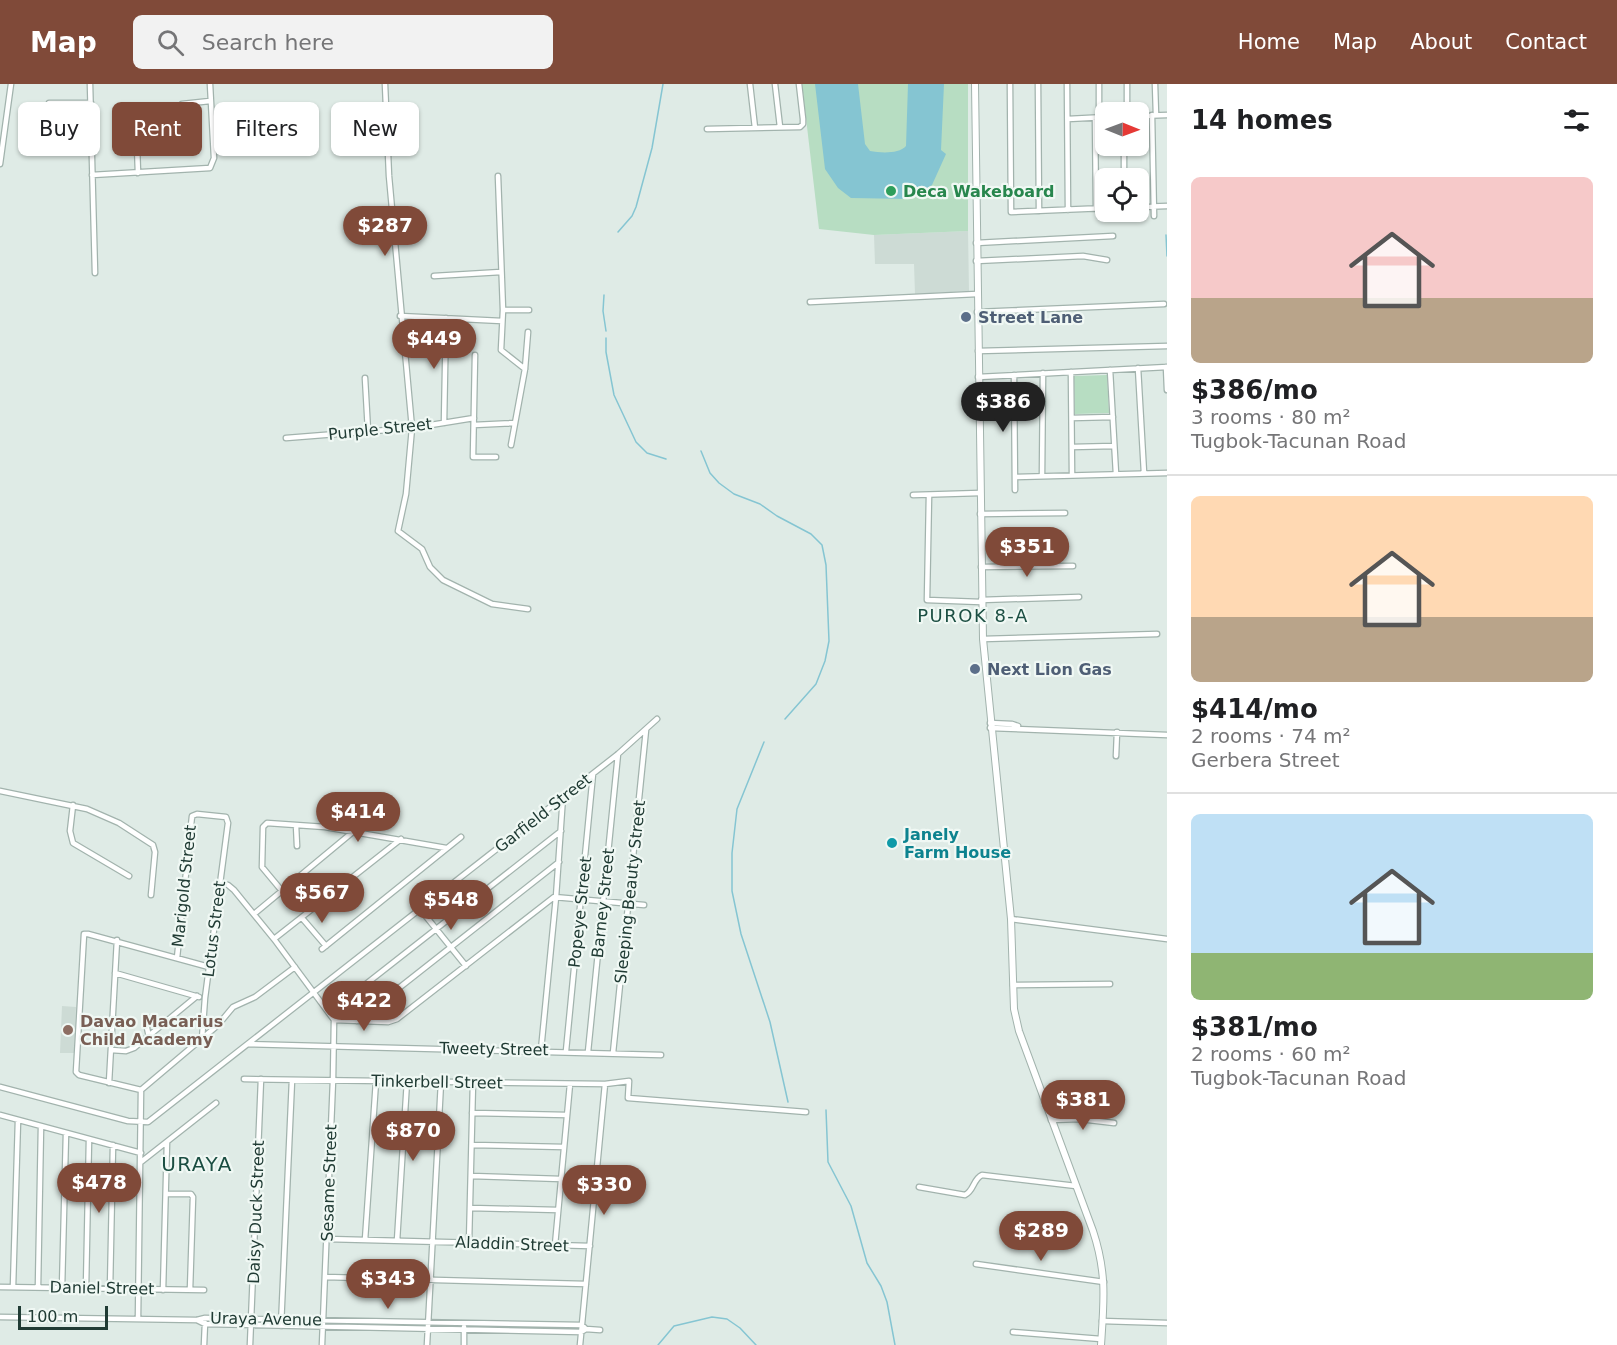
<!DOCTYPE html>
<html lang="en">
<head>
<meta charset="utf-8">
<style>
  :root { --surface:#fff; --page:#f2f2f2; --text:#202124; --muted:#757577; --line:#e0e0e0; --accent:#804a39 }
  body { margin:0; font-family:"DejaVu Sans",sans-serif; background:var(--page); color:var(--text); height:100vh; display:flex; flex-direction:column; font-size:22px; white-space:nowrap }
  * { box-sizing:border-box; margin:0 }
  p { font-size:20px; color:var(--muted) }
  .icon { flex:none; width:33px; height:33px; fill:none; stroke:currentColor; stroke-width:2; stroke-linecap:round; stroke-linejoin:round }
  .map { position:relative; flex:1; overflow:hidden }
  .details { display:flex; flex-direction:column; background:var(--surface); width:450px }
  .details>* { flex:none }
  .guide { position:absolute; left:18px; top:18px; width:570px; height:54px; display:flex; gap:12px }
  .needle { width:39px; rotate:91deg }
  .tools { position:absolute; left:1095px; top:18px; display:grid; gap:12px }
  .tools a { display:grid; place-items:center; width:54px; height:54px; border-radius:9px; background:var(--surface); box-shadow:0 2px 4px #0004; font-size:30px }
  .scale { position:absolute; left:18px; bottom:15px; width:90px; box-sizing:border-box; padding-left:6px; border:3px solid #203b34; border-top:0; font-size:16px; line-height:21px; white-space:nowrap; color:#203b34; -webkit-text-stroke:4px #f0f8f4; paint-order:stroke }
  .price { position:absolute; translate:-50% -51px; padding:0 14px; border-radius:21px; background:var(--accent); color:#fff; font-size:20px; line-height:39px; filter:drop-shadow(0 2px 3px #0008) }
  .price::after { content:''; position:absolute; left:50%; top:36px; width:18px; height:14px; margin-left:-9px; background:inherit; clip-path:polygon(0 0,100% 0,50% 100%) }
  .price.selected { background:#222; color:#fff }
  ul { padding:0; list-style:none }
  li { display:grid; align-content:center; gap:12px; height:318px; padding:0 24px }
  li+li { border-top:2px solid var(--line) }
  li span { display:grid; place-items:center; height:186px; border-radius:9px; color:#555 }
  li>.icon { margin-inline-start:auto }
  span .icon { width:108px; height:108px; fill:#fffc; stroke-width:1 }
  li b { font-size:26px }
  h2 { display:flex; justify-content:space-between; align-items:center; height:72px; padding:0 24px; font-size:26px }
  .chip { padding:0 21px; border-radius:9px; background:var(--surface); box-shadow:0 2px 4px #0004; font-size:21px; line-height:54px }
  .chip.selected { background:var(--accent); color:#fff }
  header { display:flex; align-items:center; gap:36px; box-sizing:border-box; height:84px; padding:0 30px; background:var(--accent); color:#fff }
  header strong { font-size:28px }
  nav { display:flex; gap:33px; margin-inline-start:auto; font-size:21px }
  .search { width:420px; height:54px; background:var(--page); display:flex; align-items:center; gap:15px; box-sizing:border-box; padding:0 21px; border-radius:9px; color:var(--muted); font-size:22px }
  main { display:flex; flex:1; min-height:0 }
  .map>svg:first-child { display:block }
  .built { fill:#cddbd5 }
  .green { fill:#b7ddc2 }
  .water { fill:#85c5d2 }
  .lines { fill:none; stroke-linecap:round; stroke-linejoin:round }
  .stream { stroke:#85c5d2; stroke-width:1.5 }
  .minor-casing { stroke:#a2b3ad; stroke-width:7 }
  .tertiary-casing { stroke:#a2b3ad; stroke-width:8 }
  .minor { stroke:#fff; stroke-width:4.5 }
  .tertiary { stroke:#fff; stroke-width:6 }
  .leisure-dot { fill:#2e9e5b; stroke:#f0f8f4; stroke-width:2 }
  .service-dot { fill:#5c6f8a; stroke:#f0f8f4; stroke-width:2 }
  .culture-dot { fill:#0f9aa8; stroke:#f0f8f4; stroke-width:2 }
  .education-dot { fill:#8d6e63; stroke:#f0f8f4; stroke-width:2 }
  .labels { text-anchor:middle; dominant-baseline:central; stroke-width:4.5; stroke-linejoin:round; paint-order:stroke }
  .leisure-label { font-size:16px; font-weight:bold; fill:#27864d; stroke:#f0f8f4; text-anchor:start }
  .service-label { font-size:16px; font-weight:bold; fill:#4e5e75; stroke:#f0f8f4; text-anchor:start }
  .street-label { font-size:16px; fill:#203b34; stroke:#f0f8f4 }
  .culture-label { font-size:16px; font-weight:bold; fill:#0d838f; stroke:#f0f8f4; text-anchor:start }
  .education-label { font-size:16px; font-weight:bold; fill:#785e54; stroke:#f0f8f4; text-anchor:start }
  .neighbourhood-label { font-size:18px; letter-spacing:1.5px; fill:#1b4e42; stroke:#f0f8f4 }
  .quarter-label { font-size:20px; letter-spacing:1.5px; fill:#1b4e42; stroke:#f0f8f4 }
</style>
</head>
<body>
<header>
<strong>Map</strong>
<div class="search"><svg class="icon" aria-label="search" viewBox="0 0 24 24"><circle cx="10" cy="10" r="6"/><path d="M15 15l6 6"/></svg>Search here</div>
<nav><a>Home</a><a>Map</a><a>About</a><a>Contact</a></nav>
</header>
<main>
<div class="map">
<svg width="1167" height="1261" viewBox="0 0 1167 1261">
  <rect width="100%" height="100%" fill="#dfebe6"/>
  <path class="built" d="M968,147L969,207L915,210L914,180H875L874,151Z
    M62,922L76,923L74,969H60Z"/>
  <path class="green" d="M802,0H968V147L874,151L819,145Z
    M1107,291L1109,329L1075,330L1074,292Z"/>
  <path class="water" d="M815,0H858L865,60L870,67C881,69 899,70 906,62L908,0H944L941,66L946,70L932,101L909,115L851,114L838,104L825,85Z"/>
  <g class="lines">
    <path class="stream" d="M618,148L632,132L636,123L652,64L663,0
      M1166,151L1167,172
      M604,211L603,227L606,247
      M606,254V268L614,311L636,358L647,369L666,375
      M701,367L710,389L719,399L734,410L760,420L777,432L811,450L822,461L826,481L829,557L825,577L816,600L785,635
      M764,658L737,725L732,769V807L741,850L770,938L788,1018
      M826,1026L828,1078L851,1122L867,1179L881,1202L887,1218L895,1261
      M658,1261L674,1242L712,1233L727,1235L740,1244L756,1261"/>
    <defs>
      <path id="minor" d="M90,0L95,189
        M385,0L389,92L412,344L406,410L398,447L422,465L430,483L443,496L492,520L528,525
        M750,0L755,44
        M775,0L780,43
        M1010,0L1011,128L1106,124
        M1038,0L1039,127
        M1067,0L1068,126
        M1099,0V33
        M1127,0V28
        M1155,0L1156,31
        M49,19H91
        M182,20L210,17
        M1152,31L1154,132
        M1138,32L1167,31
        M1095,34L1096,125
        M1068,35L1106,33
        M707,45L800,43L803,40V35L799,0
        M137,62L138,89
        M1124,62V94
        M0,80L11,0
        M92,91L210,84L214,74L210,0
        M498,92L503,226L501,266L525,285
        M1138,123L1167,122
        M976,159L1113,152
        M976,177L1083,172L1107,176
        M434,192L501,188
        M810,218L977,210
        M503,226H529
        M977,228L1164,220
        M400,232L502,237
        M978,267L1167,262
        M475,271L473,373H496
        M1166,283L1167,306
        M1138,284L1144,389
        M1110,286L1116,390
        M1071,288L1072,391
        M1014,291L1015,406
        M978,293L1167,283
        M365,294L368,347
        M1072,334L1113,333
        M444,339L446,234
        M474,341L515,339
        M286,354L412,344L474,334
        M511,361L525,285L528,248
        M1072,363L1114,362
        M1042,392L1043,289
        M1015,393L1167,389
        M913,411L980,409
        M929,411L927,516L981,518
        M980,430L1065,429
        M981,483L1073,482
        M981,516L1079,513
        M983,555L1157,550
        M990,639L1012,640L1018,642
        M990,644L1167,651
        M1116,672L1117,648
        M0,707L87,725L119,739L153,761L155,768L151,811
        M73,721L70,747L73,759L129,792
        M296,741L297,762
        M220,798L228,801L234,806L274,855L334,936
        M282,807L262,783L263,743L267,739L325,743L446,764
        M420,825L466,882
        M254,830L354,747
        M302,834L326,862
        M1011,835L1167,855
        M274,855L401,755
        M322,865L461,753
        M177,874L192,732L197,730L226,733L228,739L205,914L202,955
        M115,889L199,913
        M1013,901L1110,900
        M329,929L561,747
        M334,936L388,938L397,935L554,813L644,821
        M357,937L559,778
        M149,953L147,944L148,934L158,936L164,940
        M248,960L661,971
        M111,966L126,967L134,964L197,912
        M541,966L556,813L563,712
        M566,967L593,690
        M588,968L618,670
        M613,969L646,646
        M244,995L605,1000L629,997L628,1014L806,1028
        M109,999L117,856
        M0,1003L128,1037L148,1038L618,670L657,635
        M141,1006L79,991L76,988L84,850H88L209,883
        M141,1006L218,941L233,923L255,913L295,883
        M472,1029L567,1031
        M0,1031L141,1069
        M1051,1036L1080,1035L1114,1039
        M472,1061L564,1063
        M141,1078L216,1019
        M471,1092L561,1095
        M919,1103L965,1111C974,1107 973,1095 982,1091L1076,1102
        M166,1110H191L193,1113L190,1206
        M470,1124L558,1126
        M327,1155L590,1162
        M365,1156L376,997
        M397,1157L407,997
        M469,1159L473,998
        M555,1161L570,1000
        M976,1180L1104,1198
        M325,1193L586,1200
        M0,1203L204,1206
        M13,1203L18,1036
        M38,1203L41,1042
        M62,1204L66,1049
        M86,1204L89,1055
        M110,1205L113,1061
        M163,1206L167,1058
        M0,1233L197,1236L205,1234L582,1241L586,1245
        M138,1235L141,1006
        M197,1236L205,1240L581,1248L586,1245L600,1246
        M1102,1237L1167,1239
        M281,1242L292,996
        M1013,1248L1101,1255
        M204,1261L205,1239
        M250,1261L261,995
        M322,1261L333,996L334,936
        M427,1261L441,998
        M464,1261V1243
        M580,1261L605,1000"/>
      <path id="tertiary" d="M975,0L983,555L1011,835L1014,925L1019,947L1093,1147C1107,1189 1104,1217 1101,1261"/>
    </defs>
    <use href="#minor" class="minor-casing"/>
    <use href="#tertiary" class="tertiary-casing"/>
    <use href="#minor" class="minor"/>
    <use href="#tertiary" class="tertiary"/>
  </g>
  <circle class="leisure-dot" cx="891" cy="107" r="6"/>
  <g class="service-dot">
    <circle cx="966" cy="233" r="6"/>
    <circle cx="975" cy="585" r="6"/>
  </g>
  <circle class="culture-dot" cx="892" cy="759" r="6"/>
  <circle class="education-dot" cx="68" cy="946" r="6"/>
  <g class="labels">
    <g class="leisure-label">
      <text x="903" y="107">Deca Wakeboard</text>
    </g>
    <g class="service-label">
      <text x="978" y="233">Street Lane</text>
      <text x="987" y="585">Next Lion Gas</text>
    </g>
    <g class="street-label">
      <text transform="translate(380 345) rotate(-6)">Purple Street</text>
      <text transform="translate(543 729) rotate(-38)">Garfield Street</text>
      <text transform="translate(184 802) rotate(-84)">Marigold Street</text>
      <text transform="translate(630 808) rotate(-84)">Sleeping Beauty Street</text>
      <text transform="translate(603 819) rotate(-84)">Barney Street</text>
      <text transform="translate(580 828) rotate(-84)">Popeye Street</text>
      <text transform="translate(214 845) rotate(-83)">Lotus Street</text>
      <text transform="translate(494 965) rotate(1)">Tweety Street</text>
      <text transform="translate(437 998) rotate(1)">Tinkerbell Street</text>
      <text transform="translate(329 1099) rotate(-88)">Sesame Street</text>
      <text transform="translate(256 1128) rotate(-88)">Daisy Duck Street</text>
      <text transform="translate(512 1160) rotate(2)">Aladdin Street</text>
      <text transform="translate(102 1204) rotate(1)">Daniel Street</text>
      <text transform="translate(266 1235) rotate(1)">Uraya Avenue</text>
    </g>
    <g class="culture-label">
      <text x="904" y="750">Janely<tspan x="904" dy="18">Farm House</tspan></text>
    </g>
    <g class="education-label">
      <text x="80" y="937">Davao Macarius<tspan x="80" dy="18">Child Academy</tspan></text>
    </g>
    <g class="neighbourhood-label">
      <text x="973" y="531">PUROK 8-A</text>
    </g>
    <g class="quarter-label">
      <text x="197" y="1080">URAYA</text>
    </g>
  </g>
</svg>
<div class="tools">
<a><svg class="needle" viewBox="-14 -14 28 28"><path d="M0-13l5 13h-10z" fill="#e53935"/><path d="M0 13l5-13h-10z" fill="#757577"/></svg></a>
<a><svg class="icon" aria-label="locate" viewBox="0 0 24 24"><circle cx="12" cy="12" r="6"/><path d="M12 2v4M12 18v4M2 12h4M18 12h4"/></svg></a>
</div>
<div class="scale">100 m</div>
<b class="price" style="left:385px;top:173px">$287</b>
<b class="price" style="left:434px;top:286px">$449</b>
<b class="price selected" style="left:1003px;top:349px">$386</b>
<b class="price" style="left:1027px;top:494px">$351</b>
<b class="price" style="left:358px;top:759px">$414</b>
<b class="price" style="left:322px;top:840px">$567</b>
<b class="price" style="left:451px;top:847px">$548</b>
<b class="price" style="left:364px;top:948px">$422</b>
<b class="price" style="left:1083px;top:1047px">$381</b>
<b class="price" style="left:413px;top:1078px">$870</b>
<b class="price" style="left:99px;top:1130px">$478</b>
<b class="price" style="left:604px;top:1132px">$330</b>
<b class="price" style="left:1041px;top:1178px">$289</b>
<b class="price" style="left:388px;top:1226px">$343</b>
<div class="guide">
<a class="chip">Buy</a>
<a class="chip selected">Rent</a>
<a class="chip">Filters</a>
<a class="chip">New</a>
</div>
</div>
<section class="details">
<h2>14 homes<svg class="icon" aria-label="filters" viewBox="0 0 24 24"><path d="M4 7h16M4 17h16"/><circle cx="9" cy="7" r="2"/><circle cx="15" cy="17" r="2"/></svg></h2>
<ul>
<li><span style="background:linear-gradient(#f6c9c9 65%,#b9a48a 0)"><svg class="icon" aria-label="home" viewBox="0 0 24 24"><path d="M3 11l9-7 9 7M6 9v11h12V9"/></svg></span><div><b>$386/mo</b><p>3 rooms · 80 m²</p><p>Tugbok-Tacunan Road</p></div></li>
<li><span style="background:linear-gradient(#ffd9b3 65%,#b9a48a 0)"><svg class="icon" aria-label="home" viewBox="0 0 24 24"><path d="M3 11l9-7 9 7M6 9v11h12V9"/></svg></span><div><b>$414/mo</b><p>2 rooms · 74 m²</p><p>Gerbera Street</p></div></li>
<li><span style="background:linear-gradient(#bfe0f5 75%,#8fb573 0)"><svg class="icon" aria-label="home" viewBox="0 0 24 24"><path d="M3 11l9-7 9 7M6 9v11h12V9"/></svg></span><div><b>$381/mo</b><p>2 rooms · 60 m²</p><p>Tugbok-Tacunan Road</p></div></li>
</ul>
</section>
</main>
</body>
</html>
